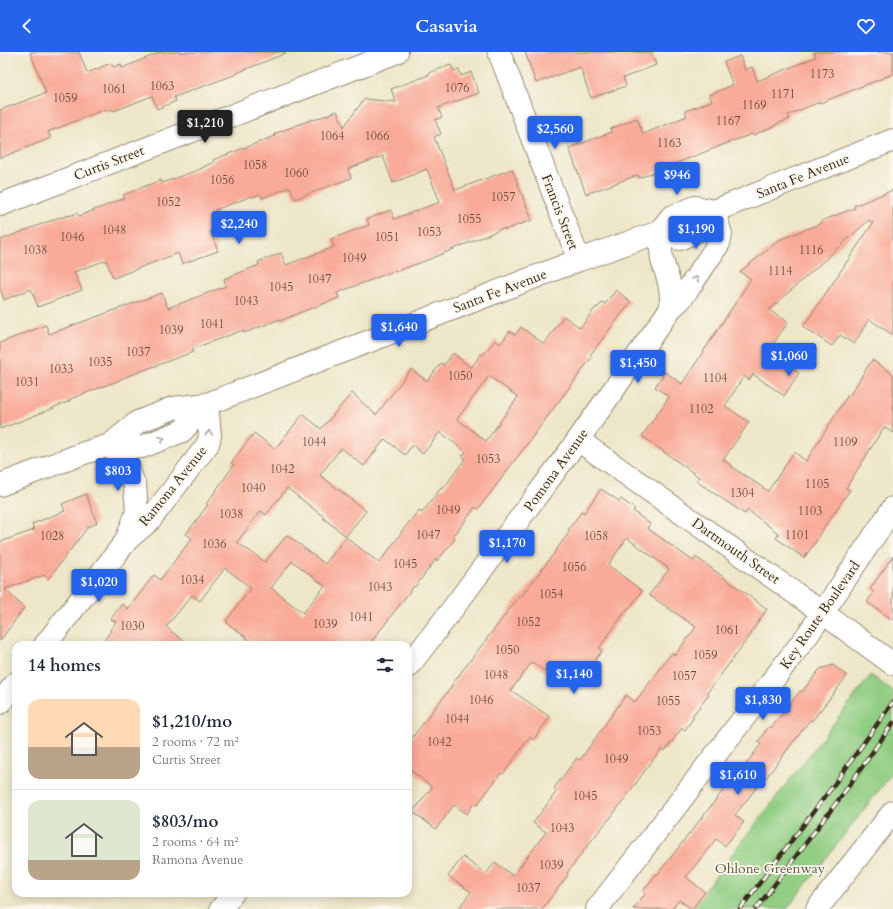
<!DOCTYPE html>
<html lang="en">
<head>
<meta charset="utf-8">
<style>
  :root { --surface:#fff; --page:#f2f2f3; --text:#1f2937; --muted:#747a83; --line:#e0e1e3; --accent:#2563eb }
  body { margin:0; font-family:Cardo,serif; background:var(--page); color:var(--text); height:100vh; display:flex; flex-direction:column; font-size:15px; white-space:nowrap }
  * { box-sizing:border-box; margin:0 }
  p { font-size:13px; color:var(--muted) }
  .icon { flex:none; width:22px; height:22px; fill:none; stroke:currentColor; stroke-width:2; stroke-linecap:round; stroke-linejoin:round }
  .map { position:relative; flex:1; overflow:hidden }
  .drawer { position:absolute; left:12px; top:589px; width:400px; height:256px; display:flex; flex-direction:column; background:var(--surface); border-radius:12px; box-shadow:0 2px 10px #0003 }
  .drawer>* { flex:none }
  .price { position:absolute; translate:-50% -34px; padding:0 9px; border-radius:4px; background:var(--accent); color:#fff; font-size:13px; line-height:26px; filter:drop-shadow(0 1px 2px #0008) }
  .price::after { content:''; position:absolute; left:50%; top:24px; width:12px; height:9px; margin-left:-6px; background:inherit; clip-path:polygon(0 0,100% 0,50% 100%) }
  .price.current { background:#222; color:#fff }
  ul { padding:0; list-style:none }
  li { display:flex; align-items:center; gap:12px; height:100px; padding:0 16px }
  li+li { border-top:1px solid var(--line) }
  li span { display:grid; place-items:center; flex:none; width:112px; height:80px; border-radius:12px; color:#555 }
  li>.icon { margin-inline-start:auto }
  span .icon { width:48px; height:48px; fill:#fffc; stroke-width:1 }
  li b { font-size:17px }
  h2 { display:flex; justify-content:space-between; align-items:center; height:48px; padding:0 16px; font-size:17px }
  header { display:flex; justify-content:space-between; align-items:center; height:52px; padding:0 16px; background:var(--accent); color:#fff; font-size:18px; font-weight:700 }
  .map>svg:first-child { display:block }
  .green { fill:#91ce83; stroke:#667c50 }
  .building { fill:#f9aa98; fill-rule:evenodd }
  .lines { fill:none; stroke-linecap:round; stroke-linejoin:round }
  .minor-casing { stroke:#948873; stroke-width:24 }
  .minor { stroke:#fff; stroke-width:22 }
  .rail-casing { stroke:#3b2a1e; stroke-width:4.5 }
  .rail { stroke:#fbf7ec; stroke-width:3; stroke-dasharray:9; stroke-linecap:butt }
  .oneway { stroke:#a79f9a }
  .labels { text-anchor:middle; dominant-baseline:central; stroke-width:3.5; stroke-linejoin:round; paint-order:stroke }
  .number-label { font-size:12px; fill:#6a4a3c }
  .street-label { font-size:14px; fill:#3b2a1e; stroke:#fbf7ec }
  .park-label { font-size:14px; fill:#555b3c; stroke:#fbf7ec }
</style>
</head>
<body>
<header><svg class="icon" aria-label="back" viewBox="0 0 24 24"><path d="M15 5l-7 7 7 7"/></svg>Casavia<svg class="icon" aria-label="heart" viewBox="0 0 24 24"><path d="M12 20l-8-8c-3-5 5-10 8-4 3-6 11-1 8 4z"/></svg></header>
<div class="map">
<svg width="893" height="857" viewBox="0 0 893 857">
  <rect width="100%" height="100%" fill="#fbf7ec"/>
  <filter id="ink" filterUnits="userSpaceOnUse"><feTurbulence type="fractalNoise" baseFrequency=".025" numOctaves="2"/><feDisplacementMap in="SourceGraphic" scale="8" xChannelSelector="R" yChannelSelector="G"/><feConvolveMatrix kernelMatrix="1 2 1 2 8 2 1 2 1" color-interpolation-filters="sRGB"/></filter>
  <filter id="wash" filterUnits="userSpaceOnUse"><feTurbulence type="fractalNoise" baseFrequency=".012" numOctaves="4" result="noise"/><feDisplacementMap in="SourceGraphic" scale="16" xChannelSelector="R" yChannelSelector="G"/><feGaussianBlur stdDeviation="0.9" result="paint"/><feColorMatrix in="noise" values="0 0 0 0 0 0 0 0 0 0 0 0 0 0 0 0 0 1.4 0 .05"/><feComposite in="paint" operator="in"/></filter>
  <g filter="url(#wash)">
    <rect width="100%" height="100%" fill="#ede6c8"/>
    <path class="green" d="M871,623L893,640V720L787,857H690Z"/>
    <g id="blocks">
      <path class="building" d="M30,0H79L87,21L111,11L113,15L121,12L122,16L161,0H286V1L237,21V22L174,45L176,49L157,57L152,44L114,59L113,57L107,60L106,57L48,80L51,86L0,106V58L46,41Z
        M525,0H651L656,13L623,26L626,34L591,46L580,15L536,31Z
        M814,0H893V22L820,51V50L788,63L790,67L774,73L775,74L753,83L752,82L725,92L639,126L638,123L586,142L569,96L612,80L610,77L637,66L643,82L687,64L685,59L712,49L709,43L733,33L724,10L740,4L745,18L752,15L757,29L816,5Z
        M451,13L454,19L459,18L461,24L471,20L479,41L438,56L442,65L435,68L441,82L434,85L455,138L512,117L532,168L504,178V176L425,209L394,220V219L337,241L339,246L304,259L280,269V267L244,281L243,278L192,297L193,300L120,327V328L70,347V349L54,355V356L0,377V291L46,273L49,282L162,241L168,256L226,234L224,227L259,213L258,210L281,201L286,213L334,195L331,187L369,173L367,167L391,158L394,167L440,150L427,117L393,131L383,104L348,117L351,126L295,147L290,135L262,146L260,142L253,145L252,144L215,158L220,169L216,171L218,175L210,179L218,199L182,212L178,201L113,226L106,208L74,220L82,238L38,255L31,237L4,248L0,236V188L60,165V166L69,163V164L77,161L79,164L125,146L123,143L161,128L162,131L203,116V115L214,110L213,108L275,84L274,82L313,67L314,68L337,59L344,75L362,50L365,47L396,50L391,37L429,23L428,21Z
        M893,138V283L869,267L854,292L840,283L832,294L803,275L873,171L869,168L769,258L788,270L768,300L799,321L784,344L753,322L749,328L744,324L725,354L749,370L723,408L732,414V415L768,439L794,400L806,409L848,343L849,344L872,308L893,322V381L884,375L846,436L850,438L818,484L819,485L804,506L776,486L779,482L748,458L745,462L696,429L699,425L642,384L669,345L655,335L665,320L682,332L751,227L740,220L779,188L822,171L821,169L855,156L854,154Z
        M616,238L631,250L590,303L592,305L498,431L478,457L475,455L453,485L455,487L437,509L436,507L415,535L414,534L369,593H256L227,571L228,570L226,569L251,536L225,516L200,549L192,543L166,575L189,593H100L111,579L110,578L116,570L111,567L122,552L128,557L154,523L160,528L192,486L186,482L208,453L206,452L234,413L231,411L254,381L275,397L303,362L321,377L352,341L376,363L411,317L427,329L441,311L444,313L453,301L471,316L481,302L483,303L495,288L500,292L510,279L515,283L521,275L544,292L564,264L580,276L596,255L597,256L603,250L605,252ZM489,324L518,345L486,389L457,367ZM440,380L466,400L462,404L465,407L443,437L441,436L422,461L419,458L401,480H402L379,511L346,485L325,512L287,483L265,510L237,490L261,459L266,463L287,436L324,465L323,466L346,484L366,459L320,423L341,396L364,414L385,387L405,403L412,393L423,402ZM292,509L325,534L303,561L271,536Z
        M601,437L619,449L621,447L635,457L633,459L650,472L647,476L693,509L696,505L767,557L751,580L752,581L707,641L709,643L692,664L694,665L685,678L682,676L665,699L662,697L655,705L609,768H608L591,789L567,821L568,823L542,857H458L471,840L448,824L463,805L486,822L495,810L513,824L546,780L533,771L557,739L554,736L577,706L580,708L626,643L635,650L659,618H658L672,601L675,603L696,575L649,543L669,517L627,486L608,513L642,539L629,557L628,556L599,596L602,599L584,622L582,620L572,633L561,625L558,629L532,610L511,638L550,665L533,688L530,685L503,722L501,721L477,753L474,751L467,762L454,753L436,777L413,760L432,735L408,716V691L452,634H451L462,619L519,545L520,546L552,504L570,479L568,478L582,459L584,461Z
        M86,442L97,471L88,475L48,527L44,523L5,537L24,556L0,589V490L34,478L32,472L65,459L62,452Z
        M893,504V568L867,550L874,540L870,537Z
        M833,613L847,624L812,669L810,668L766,726L765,725L735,763L744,770L725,794L716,787L686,825L705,840L692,857L679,848L672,857H633L646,841L643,839L656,822L657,823L736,722L738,723L761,692L758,690L769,674L771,676L800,639L802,640L820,617Z"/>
    </g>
  </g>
  <g filter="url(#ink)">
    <use href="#blocks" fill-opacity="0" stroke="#948873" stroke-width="1"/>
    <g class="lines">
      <defs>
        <path id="minor" d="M499,0L579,208
          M0,153L397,0
          M659,180L680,187L700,177L714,159L893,88
          M659,180L662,208L669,230L671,243V256
          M578,388L823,561L893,612
          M110,393L138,370L173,356L207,352L579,208L659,180L671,165L695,155L714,159
          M110,393L128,416L135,434L137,460L127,486
          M0,433L84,401L110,393L142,395L182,379L207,352
          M45,593L127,488L149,469L208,392L210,383L207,352
          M408,615L448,563L578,388L671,256L681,247L691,233L719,191L721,182L714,159
          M0,651L16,631
          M221,857L233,841
          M597,857L809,581L893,456
          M817,857L893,760"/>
      </defs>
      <use href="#minor" class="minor-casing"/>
      <use href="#minor" class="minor"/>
      <defs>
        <path id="rail" d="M740,857L833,734L893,650
          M756,857L843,742L893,671"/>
      </defs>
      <use href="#rail" class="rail-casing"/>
      <use href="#rail" class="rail"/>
    </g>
    <defs><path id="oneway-chevron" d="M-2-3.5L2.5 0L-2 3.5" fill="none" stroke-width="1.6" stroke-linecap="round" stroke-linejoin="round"/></defs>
    <g class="oneway">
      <use href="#oneway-chevron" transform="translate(696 227) rotate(-57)"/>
      <use href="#oneway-chevron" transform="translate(209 381) rotate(-88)"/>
      <use href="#oneway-chevron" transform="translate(162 387) rotate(-22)"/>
    </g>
  </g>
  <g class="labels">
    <g class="number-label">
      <text x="822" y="22">1173</text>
      <text x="162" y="34">1063</text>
      <text x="457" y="36">1076</text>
      <text x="114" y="37">1061</text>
      <text x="783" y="42">1171</text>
      <text x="65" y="46">1059</text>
      <text x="754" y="53">1169</text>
      <text x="728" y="69">1167</text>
      <text x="332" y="84">1064</text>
      <text x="377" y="84">1066</text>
      <text x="669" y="91">1163</text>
      <text x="255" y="113">1058</text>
      <text x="296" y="121">1060</text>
      <text x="222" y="128">1056</text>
      <text x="503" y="145">1057</text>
      <text x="168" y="150">1052</text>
      <text x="469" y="167">1055</text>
      <text x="114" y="178">1048</text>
      <text x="429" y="180">1053</text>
      <text x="72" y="185">1046</text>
      <text x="387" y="185">1051</text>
      <text x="35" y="198">1038</text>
      <text x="811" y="198">1116</text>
      <text x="354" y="206">1049</text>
      <text x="780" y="219">1114</text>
      <text x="319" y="227">1047</text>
      <text x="281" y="235">1045</text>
      <text x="246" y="249">1043</text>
      <text x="212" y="272">1041</text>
      <text x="171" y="278">1039</text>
      <text x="138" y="300">1037</text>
      <text x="100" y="310">1035</text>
      <text x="61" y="317">1033</text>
      <text x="460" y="324">1050</text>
      <text x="715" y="326">1104</text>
      <text x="27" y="330">1031</text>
      <text x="701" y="357">1102</text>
      <text x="314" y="390">1044</text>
      <text x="845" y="390">1109</text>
      <text x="488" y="407">1053</text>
      <text x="282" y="417">1042</text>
      <text x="817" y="432">1105</text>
      <text x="253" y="436">1040</text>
      <text x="742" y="441">1304</text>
      <text x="448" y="458">1049</text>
      <text x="810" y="459">1103</text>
      <text x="231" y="462">1038</text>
      <text x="428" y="483">1047</text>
      <text x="797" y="483">1101</text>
      <text x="52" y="484">1028</text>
      <text x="596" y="484">1058</text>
      <text x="214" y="492">1036</text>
      <text x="405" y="512">1045</text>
      <text x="574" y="515">1056</text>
      <text x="192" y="528">1034</text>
      <text x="380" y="535">1043</text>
      <text x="551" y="542">1054</text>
      <text x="361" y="565">1041</text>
      <text x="528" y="570">1052</text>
      <text x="325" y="572">1039</text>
      <text x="132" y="574">1030</text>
      <text x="727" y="578">1061</text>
      <text x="507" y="598">1050</text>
      <text x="705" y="603">1059</text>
      <text x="496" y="623">1048</text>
      <text x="684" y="624">1057</text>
      <text x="481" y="648">1046</text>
      <text x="668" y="649">1055</text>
      <text x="457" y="667">1044</text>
      <text x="649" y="679">1053</text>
      <text x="439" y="690">1042</text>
      <text x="616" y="707">1049</text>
      <text x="585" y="744">1045</text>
      <text x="562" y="776">1043</text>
      <text x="551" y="813">1039</text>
      <text x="528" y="836">1037</text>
    </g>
    <g class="street-label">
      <text transform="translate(109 111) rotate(-21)">Curtis Street</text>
      <text transform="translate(803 124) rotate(-22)">Santa Fe Avenue</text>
      <text transform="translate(560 160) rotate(69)">Francis Street</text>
      <text transform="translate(500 239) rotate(-21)">Santa Fe Avenue</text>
      <text transform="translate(556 418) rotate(-54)">Pomona Avenue</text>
      <text transform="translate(173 434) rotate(-51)">Ramona Avenue</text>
      <text transform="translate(736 499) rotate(35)">Dartmouth Street</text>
      <text transform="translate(820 563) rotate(-55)">Key Route Boulevard</text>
    </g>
    <g class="park-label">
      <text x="770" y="816">Ohlone Greenway</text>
    </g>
  </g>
</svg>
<b class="price current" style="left:205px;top:92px">$1,210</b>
<b class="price" style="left:555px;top:98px">$2,560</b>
<b class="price" style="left:677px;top:144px">$946</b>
<b class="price" style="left:239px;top:193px">$2,240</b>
<b class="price" style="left:696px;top:198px">$1,190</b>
<b class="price" style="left:399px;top:296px">$1,640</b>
<b class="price" style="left:789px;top:325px">$1,060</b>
<b class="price" style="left:638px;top:332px">$1,450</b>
<b class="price" style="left:118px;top:440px">$803</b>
<b class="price" style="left:507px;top:512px">$1,170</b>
<b class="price" style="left:99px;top:551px">$1,020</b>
<b class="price" style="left:574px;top:643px">$1,140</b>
<b class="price" style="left:763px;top:669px">$1,830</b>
<b class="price" style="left:738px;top:744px">$1,610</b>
<section class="drawer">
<h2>14 homes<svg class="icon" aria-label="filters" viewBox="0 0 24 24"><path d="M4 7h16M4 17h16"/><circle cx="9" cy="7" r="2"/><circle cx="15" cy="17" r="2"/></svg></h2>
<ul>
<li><span style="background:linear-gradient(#ffd9b3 60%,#b9a48a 0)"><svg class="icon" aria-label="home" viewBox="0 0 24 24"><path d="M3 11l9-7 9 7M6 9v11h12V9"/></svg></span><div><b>$1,210/mo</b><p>2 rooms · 72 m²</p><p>Curtis Street</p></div></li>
<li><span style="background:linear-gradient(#dfe7d0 75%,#b9a48a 0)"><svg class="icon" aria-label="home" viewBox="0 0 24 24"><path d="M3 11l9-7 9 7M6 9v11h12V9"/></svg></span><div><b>$803/mo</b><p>2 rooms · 64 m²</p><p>Ramona Avenue</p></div></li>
</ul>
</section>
</div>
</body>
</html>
